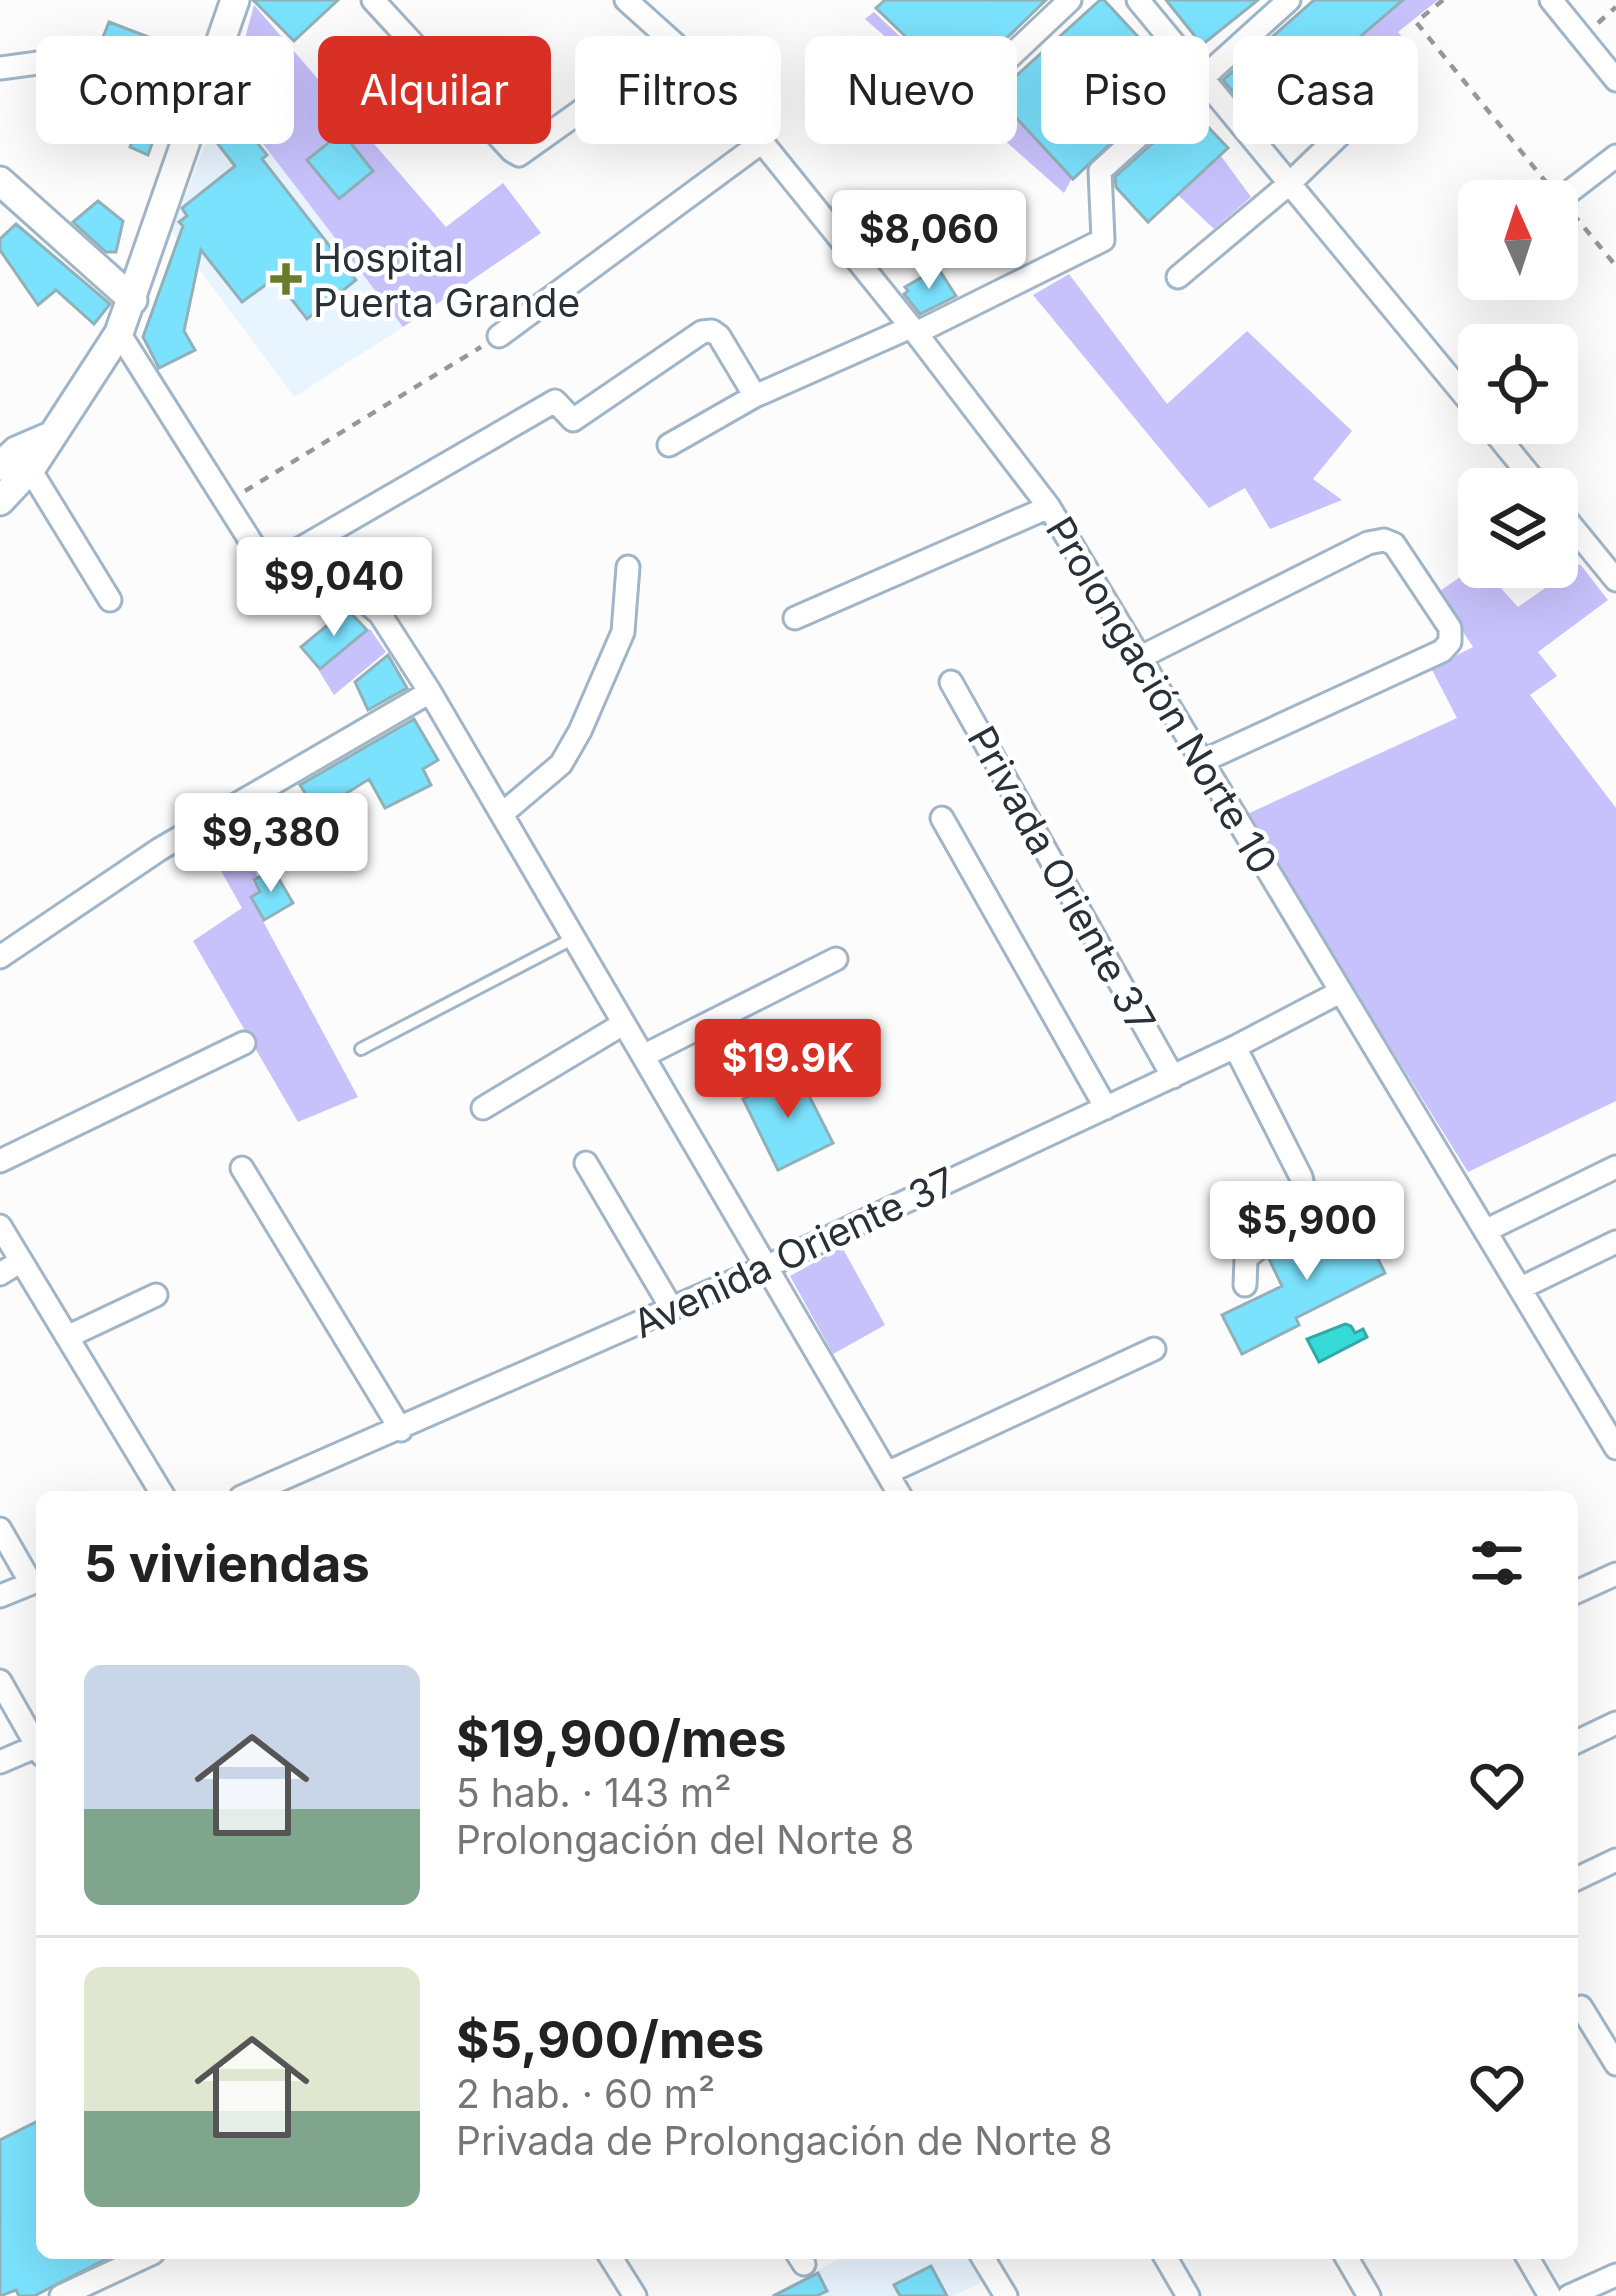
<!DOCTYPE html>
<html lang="es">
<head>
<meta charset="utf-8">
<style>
  :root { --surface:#fff; --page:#f2f2f2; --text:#222; --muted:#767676; --line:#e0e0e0; --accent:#d93025 }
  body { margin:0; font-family:Inter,sans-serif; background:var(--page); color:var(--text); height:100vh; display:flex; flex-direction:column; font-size:45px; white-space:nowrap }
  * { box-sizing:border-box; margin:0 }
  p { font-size:39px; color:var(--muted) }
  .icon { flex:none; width:66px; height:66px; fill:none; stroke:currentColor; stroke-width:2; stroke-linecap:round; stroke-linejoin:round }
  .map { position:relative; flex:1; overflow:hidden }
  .panel { position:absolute; left:36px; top:1491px; width:1542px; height:768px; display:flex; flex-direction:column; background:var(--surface); border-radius:18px; box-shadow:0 12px 48px #0002 }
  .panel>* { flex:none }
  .hud { position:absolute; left:36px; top:36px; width:1545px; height:108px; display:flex; gap:24px }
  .needle { width:78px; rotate:357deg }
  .buttons { position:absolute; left:1458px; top:180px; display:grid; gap:24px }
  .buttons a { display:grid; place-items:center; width:120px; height:120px; border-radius:18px; background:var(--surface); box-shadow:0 12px 48px #0002; font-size:60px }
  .price { position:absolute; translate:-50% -102px; padding:0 27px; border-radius:12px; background:#fff; color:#222; font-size:39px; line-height:78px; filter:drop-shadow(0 3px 6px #0008) }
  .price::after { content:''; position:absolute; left:50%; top:72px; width:36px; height:27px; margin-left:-18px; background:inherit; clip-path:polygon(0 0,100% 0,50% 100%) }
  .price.selected { background:var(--accent); color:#fff }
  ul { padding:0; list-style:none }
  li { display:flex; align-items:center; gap:36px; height:300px; padding:0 48px }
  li+li { border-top:3px solid var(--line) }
  li span { display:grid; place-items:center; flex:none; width:336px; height:240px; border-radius:18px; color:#555 }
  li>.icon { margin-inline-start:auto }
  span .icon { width:144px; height:144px; fill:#fffc; stroke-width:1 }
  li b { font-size:51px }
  h2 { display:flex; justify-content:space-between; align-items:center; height:144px; padding:0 48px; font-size:51px }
  .chip { padding:0 42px; border-radius:18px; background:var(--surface); box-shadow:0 12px 48px #0002; font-size:42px; line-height:108px }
  .chip.selected { background:var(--accent); color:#fff }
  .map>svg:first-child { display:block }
  .built { fill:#e8f4fe }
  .green { fill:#c8c2fc }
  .water { fill:#36dbd8; stroke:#32a8a8; stroke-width:3 }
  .building { fill:#7be2fd; stroke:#91b0b8; stroke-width:3 }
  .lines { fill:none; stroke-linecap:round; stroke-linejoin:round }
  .service-casing { stroke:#a0b6c8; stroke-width:16 }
  .minor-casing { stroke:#a0b6c8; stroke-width:27 }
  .tertiary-casing { stroke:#a0b6c8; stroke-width:33 }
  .path { stroke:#94989b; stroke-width:4.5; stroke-dasharray:9 9; stroke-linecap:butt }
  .service { stroke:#fff; stroke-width:10 }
  .minor { stroke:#fff; stroke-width:21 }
  .tertiary { stroke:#fff; stroke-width:27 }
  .poi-dot { fill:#697c2b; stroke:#fff; stroke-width:4.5 }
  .labels { text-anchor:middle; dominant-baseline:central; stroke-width:9; stroke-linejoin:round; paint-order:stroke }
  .poi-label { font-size:39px; fill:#283138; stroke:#fff; text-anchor:start }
  .street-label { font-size:39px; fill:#283138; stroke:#fff }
</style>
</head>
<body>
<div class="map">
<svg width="1616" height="2296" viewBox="0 0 1616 2296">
  <rect width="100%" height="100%" fill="#fcfcfc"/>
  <path class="built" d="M225,94L403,327L294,397L171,231Z
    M850,2253H966L984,2281L953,2296H769Z"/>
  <path class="green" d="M1402,0H1438L1398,32L1405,40L1370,70L1351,46Z
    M254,5L446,227L503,183L541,233L403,327L225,94L252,101L259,68L241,53Z
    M874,12L956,89L952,95L865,19Z
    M995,95L1072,178L1064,193L976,115Z
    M1221,156L1251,197L1214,229L1178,195Z
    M1069,274L1167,404L1247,331L1352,431L1313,479L1342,500L1270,529L1245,488L1209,508L1033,295Z
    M1479,564L1518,607L1580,564L1608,600L1538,652L1557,676L1530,695L1616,808V1101L1468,1172L1245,815L1457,718L1431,668L1473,647L1437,593Z
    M370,629L386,652L334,695L319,671Z
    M229,827L258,877L252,881L259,892L250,897L358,1097L298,1122L193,941L242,908L204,841Z
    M842,1247L885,1325L833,1354L790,1276Z"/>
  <path class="water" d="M1345,1324L1351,1326L1355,1333L1363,1329L1367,1337L1319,1362L1307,1339Z"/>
  <path class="building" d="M253,0H338L294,41Z
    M885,0H1046L957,86L876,8Z
    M1100,0H1104L1178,80L1073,179L995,95Z
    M1166,0H1258L1202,45Z
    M1314,0H1403L1259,123L1223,80Z
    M109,22L185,51L148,155L130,147L139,124L111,113L130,68L104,58L100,45Z
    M241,53L259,68L252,102L231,91Z
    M252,104L246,129L267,155L262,159L356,280L307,319L275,278L242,302L201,250L184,331L195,350L159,368L143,337L183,226L179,222L187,216L182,208L235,166L211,135Z
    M1191,109L1228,148L1148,222L1116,187L1115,177Z
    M342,132L373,171L339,199L307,160Z
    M98,201L123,221L116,252H106L73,222Z
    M16,224L110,304L94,324L56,290L38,305L0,250V239Z
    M938,268L956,296L920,314L904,294L908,291L905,287Z
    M347,609L367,630L320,669L301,647Z
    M388,655L407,688L368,710L355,682Z
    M414,719L438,760L423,769L431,785L385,808L369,779L301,822L309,835L253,867L238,841L278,819L275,814L307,796L300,785Z
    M273,869L293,903L264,920L251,897L260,892L254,880Z
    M797,1072L833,1143L778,1170L743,1099Z
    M1356,1215L1385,1273L1296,1318L1299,1325L1242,1354L1222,1315L1282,1286L1269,1259Z
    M42,2119V2253H118L34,2296H19L16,2290L0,2296V2140Z
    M931,2266L947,2296H900L894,2285Z
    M818,2273L827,2291L816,2296H773Z"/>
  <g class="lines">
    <defs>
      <path id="service" d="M361,1049L574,938"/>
      <path id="minor" d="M373,0L512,151L519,155L675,44
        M626,0L675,44L762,142L916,333L1049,507L1616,1448
        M1138,0L1479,413
        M1551,0L1616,80
        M0,68L90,56
        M964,100L1070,0
        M1560,199L1616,156
        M1178,277L1290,183L1383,93
        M119,333L260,556L270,566L361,598L380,614L430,692L901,1497
        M916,333L1103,240L1100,171L1289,0
        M499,336L762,142
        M1487,423L1541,489
        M669,445L755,396L911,327
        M23,458L110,600
        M1557,508L1616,580
        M270,566L555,401L573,420L702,332L712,331L719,336L755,396
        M795,618L1049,507
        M1141,657L1368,543L1384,540L1394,544L1450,628V642L1442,651L1203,761
        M951,682L1173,1077
        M502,814L561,764L580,731L623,632L628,567
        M942,818L1106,1108
        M0,957L160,849L430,692
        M1235,1047L1301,1177C1316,1235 1276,1227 1246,1259L1245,1285
        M643,1056L836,959
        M483,1108L623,1024
        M0,1161L244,1043
        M586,1163L672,1309
        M242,1168L401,1430
        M0,1226L164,1497
        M1485,1231L1616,1167
        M0,1274L21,1261
        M1521,1288L1616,1242
        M67,1337L156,1295
        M887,1473L1154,1349
        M241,1497L768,1266L1235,1047L1340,992
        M0,1529L31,1583
        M1572,1594L1616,1574
        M0,1596L42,1579
        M0,1681L42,1755
        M1572,1744L1616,1723
        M0,1762L42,1744
        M1572,1881L1616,1860
        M1581,2007L1616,2064
        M608,2253L635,2296
        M797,2253L804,2264
        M980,2253L1006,2296
        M1163,2253L1188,2296
        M1344,2253L1369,2296
        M1525,2253L1550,2296
        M61,2296L153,2253
        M1569,2296L1616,2275"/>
      <path id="tertiary" d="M0,181L133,300
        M0,466L16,451L51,436
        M0,501L32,467L119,333L235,0"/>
    </defs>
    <use href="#service" class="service-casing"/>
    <use href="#minor" class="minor-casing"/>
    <use href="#tertiary" class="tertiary-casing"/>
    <path class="path" d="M1443,0L1416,22L1546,182
      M1598,23L1616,7
      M1573,214L1616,266
      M245,491L481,347"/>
    <use href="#service" class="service"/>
    <use href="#minor" class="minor"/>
    <use href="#tertiary" class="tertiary"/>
  </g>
  <path class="poi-dot" d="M280 261h12v12h12v12h-12v12h-12v-12h-12v-12h12z"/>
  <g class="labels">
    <g class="poi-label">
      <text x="313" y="257">Hospital<tspan x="313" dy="45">Puerta Grande</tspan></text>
    </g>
    <g class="street-label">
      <text transform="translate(1162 695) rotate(59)">Prolongación Norte 10</text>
      <text transform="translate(1062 879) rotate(61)">Privada Oriente 37</text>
      <text transform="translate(794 1252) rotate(-25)">Avenida Oriente 37</text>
    </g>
  </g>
</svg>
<div class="buttons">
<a><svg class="needle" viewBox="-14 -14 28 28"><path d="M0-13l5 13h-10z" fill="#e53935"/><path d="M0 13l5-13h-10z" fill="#767676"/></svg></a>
<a><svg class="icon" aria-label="locate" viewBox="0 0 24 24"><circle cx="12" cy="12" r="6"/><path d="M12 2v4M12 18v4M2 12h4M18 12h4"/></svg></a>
<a><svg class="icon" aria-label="layers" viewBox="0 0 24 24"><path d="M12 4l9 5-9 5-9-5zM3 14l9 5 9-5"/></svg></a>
</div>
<b class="price" style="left:929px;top:292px">$8,060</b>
<b class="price" style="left:334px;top:639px">$9,040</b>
<b class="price" style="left:271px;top:895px">$9,380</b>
<b class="price selected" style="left:788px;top:1121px">$19.9K</b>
<b class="price" style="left:1307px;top:1283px">$5,900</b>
<div class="hud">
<a class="chip">Comprar</a>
<a class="chip selected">Alquilar</a>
<a class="chip">Filtros</a>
<a class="chip">Nuevo</a>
<a class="chip">Piso</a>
<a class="chip">Casa</a>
</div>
<section class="panel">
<h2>5 viviendas<svg class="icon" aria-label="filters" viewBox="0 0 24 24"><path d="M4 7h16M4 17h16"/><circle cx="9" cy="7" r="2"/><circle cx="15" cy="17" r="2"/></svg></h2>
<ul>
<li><span style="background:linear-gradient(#c9d6e8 60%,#7fa58c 0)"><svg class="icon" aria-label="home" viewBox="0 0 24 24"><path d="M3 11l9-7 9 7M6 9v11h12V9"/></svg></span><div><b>$19,900/mes</b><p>5 hab. · 143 m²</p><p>Prolongación del Norte 8</p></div><svg class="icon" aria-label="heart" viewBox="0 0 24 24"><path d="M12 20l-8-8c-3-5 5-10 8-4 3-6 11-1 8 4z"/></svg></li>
<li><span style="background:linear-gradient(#dfe7d0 60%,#7fa58c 0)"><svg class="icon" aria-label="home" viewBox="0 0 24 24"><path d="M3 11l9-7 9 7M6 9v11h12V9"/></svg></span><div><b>$5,900/mes</b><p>2 hab. · 60 m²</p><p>Privada de Prolongación de Norte 8</p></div><svg class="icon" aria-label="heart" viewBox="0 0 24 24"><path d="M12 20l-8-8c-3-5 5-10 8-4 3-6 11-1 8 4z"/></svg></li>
</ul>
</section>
</div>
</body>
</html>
